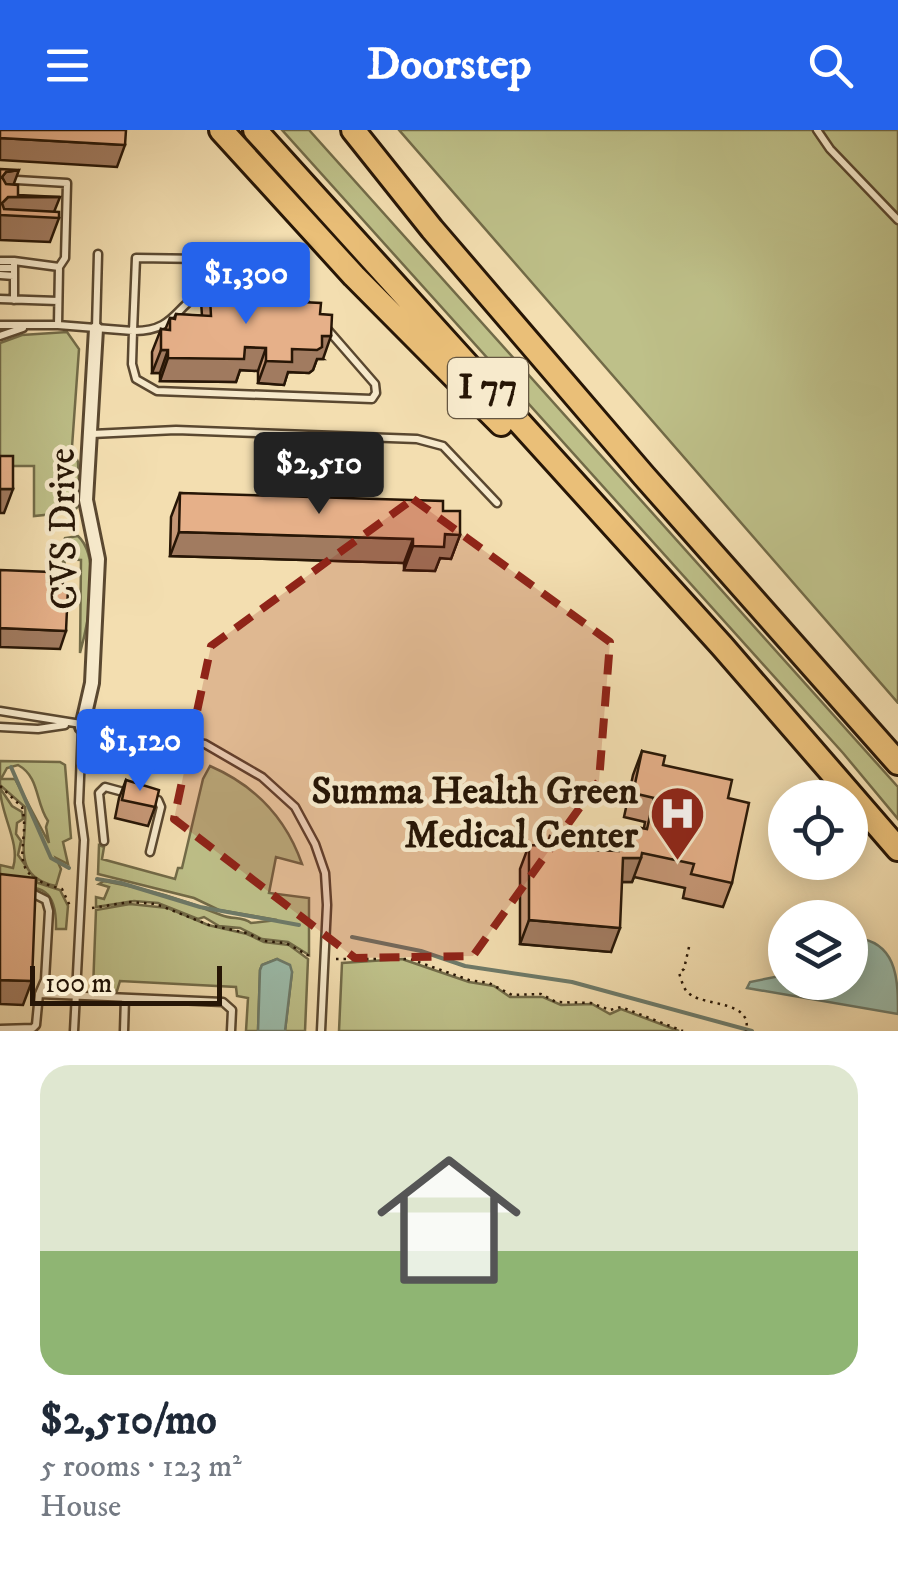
<!DOCTYPE html>
<html lang="en">
<head>
<meta charset="utf-8">
<style>
  :root { --surface:#fff; --page:#f6f6f7; --text:#1f2937; --muted:#747a83; --accent:#2563eb }
  body { margin:0; font-family:"IM FELL DW Pica",serif; background:var(--page); color:var(--text); height:100vh; display:flex; flex-direction:column; font-size:38px; white-space:nowrap }
  * { box-sizing:border-box; margin:0 }
  p { font-size:32px; color:var(--muted) }
  .icon { flex:none; width:55px; height:55px; fill:none; stroke:currentColor; stroke-width:2; stroke-linecap:round; stroke-linejoin:round }
  .map { position:relative; height:901px; overflow:hidden }
  .sheet { display:flex; flex-direction:column; background:var(--surface); flex:1 }
  .sheet>* { flex:none }
  .tools { position:absolute; left:768px; top:650px; display:grid; gap:20px }
  .tools a { display:grid; place-items:center; width:100px; height:100px; border-radius:50%; background:var(--surface); box-shadow:0 5px 25px #0003; font-size:50px }
  .scale { position:absolute; left:30px; bottom:25px; width:192px; box-sizing:border-box; padding-left:10px; border:5px solid #271606; border-top:0; font-size:28px; line-height:35px; white-space:nowrap; color:#271606; -webkit-text-stroke:8px #f7eacc; paint-order:stroke }
  .price { position:absolute; translate:-50% -85px; padding:0 22px; border-radius:10px; background:var(--accent); color:#fff; font-size:32px; line-height:65px; filter:drop-shadow(0 2px 5px #0008) }
  .price::after { content:''; position:absolute; left:50%; top:60px; width:30px; height:22px; margin-left:-15px; background:inherit; clip-path:polygon(0 0,100% 0,50% 100%) }
  .price.current { background:#222; color:#fff }
  ul { padding:0; list-style:none }
  li { display:grid; align-content:center; gap:20px; height:530px; padding:0 40px }
  li span { display:grid; place-items:center; height:310px; border-radius:30px; color:#555 }
  li>.icon { margin-inline-start:auto }
  span .icon { width:180px; height:180px; fill:#fffc; stroke-width:1 }
  li b { font-size:42px }
  header { display:flex; justify-content:space-between; align-items:center; height:130px; padding:0 40px; background:var(--accent); color:#fff; font-size:45px; font-weight:800 }
  .map>svg:first-child { display:block }
  .green { fill:#bec089; stroke:#726b48; stroke-width:2.5; fill-rule:evenodd }
  .water { fill:#9bbcab; stroke:#6d7a69; stroke-width:2.5 }
  .lines { fill:none; stroke-linecap:round; stroke-linejoin:round }
  .stream { stroke:#6d7a69; stroke-width:4 }
  .lane-casing { stroke:#5a4830; stroke-width:11 }
  .street-casing { stroke:#5a4830; stroke-width:18 }
  .highway-casing { stroke:#271606; stroke-width:28 }
  .path { stroke:#271606; stroke-width:2.5; stroke-dasharray:2.5 5; stroke-linecap:butt }
  .lane { stroke:#f7eacc; stroke-width:6 }
  .street { stroke:#f7eacc; stroke-width:12 }
  .highway { stroke:#eabf78; stroke-width:22 }
  .wall { fill:#c69776; stroke:#271606; stroke-width:2.5 }
  .shaded-wall { fill:#a17b60; stroke:#271606; stroke-width:2.5 }
  .building { fill:#e6b089; stroke:#271606; stroke-width:2.5 }
  .marked { fill:#8f2418; fill-opacity:0.2; stroke:#8f2418; stroke-width:8; stroke-dasharray:20 12; stroke-linejoin:round }
  .labels { text-anchor:middle; dominant-baseline:central; stroke-width:9; stroke-linejoin:round; paint-order:stroke }
  .shield { fill:#f7eacc; stroke:#655641; stroke-width:2.5 }
  .shield-label { font-size:35px; font-weight:bold; fill:#271606 }
  .street-label { font-size:38px; fill:#271606; stroke:#f7eacc }
  .poi-label { font-size:38px; font-weight:bold; fill:#271606; stroke:#f7eacc; text-anchor:end }
</style>
</head>
<body>
<header><svg class="icon" aria-label="menu" viewBox="0 0 24 24"><path d="M4 6h16M4 12h16M4 18h16"/></svg>Doorstep<svg class="icon" aria-label="search" viewBox="0 0 24 24"><circle cx="10" cy="10" r="6"/><path d="M15 15l6 6"/></svg></header>
<div class="map">
<svg width="898" height="901" viewBox="0 0 898 901">
  <rect width="100%" height="100%" fill="#f3deb0"/>
  <filter id="stains"><feTurbulence type="fractalNoise" baseFrequency=".002" numOctaves="4"/><feColorMatrix values="0 0 0 0 .2 0 0 0 0 .09 0 0 0 0 .02 0 0 0 .5 -.17"/></filter>
  <radialGradient id="worn" r=".72"><stop offset=".6" stop-color="#630" stop-opacity="0"/><stop offset="1" stop-color="#630" stop-opacity=".3"/></radialGradient>
  <path class="green" d="M282,0H309L898,657V689L843,623Z
    M399,0H898V574V573Z
    M67,202L79,219L72,317L78,332L80,374L73,382L34,386V336H0V213L22,205Z
    M78,406C102,428 88,494 80,523L81,430L65,429L64,437L61,421L65,408Z
    M0,631L60,632L65,635L71,708L63,712L68,734L56,728L61,739L56,756C9,746 28,710 25,677L0,655ZM18,635C40,647 35,672 48,691L46,697L49,713L15,649H1L7,638Z
    M210,636C254,655 286,688 302,734L276,727L269,763L309,768V825L288,812L262,809L240,798L219,796L204,787L198,789L158,773L134,771L96,777V767L104,769L109,757L99,754L104,751C144,758 185,770 221,785C233,790 242,786 251,793L277,790L219,780L194,768L98,744L99,715L104,717L102,729L175,749L178,738H182L203,649Z
    M0,658L12,676L22,682L23,689L17,693L16,704L21,711L18,725L38,753L60,760L68,776L66,799H56C57,754 39,757 0,755V735L13,738C21,713 0,684 0,658Z
    M130,774L168,778L208,795L247,804L264,812L289,815L308,829L305,901H285L292,842L277,829L262,835L260,840L258,901H246L248,868L237,866L236,857L120,851L117,861L93,859L96,780Z
    M402,829L469,852L494,856L510,867H543L561,875L592,874L610,884L621,879L679,901H339L342,833Z"/>
  <path class="water" d="M863,809C898,817 898,853 898,884L747,858L750,852L785,845V852H850V814Z
    M277,829L290,835L292,842L285,901H258L260,840L262,835Z"/>
  <g class="lines">
    <path class="stream" d="M11,637L51,728L69,738
      M97,749L121,753L200,777L299,795
      M352,807L421,821L465,836L572,852L752,901"/>
    <defs>
      <path id="lane" d="M817,0L830,19L898,90
        M0,49L67,53L65,128L59,137L58,195
        M0,131H14V170
        M14,131L59,137
        M0,138H14
        M0,145L14,146
        M212,162C175,167 181,202 133,201L136,128L266,130L306,175
        M229,163L260,168L297,165
        M0,169L58,171
        M0,195H58L133,201L132,234L136,249L157,261L372,269L376,263L375,254L328,200
        M96,198L98,124
        M0,206L23,198
        M92,304L176,300L417,309L443,316L497,373
        M0,581L205,614L262,647L295,677L315,714L325,743L327,775L321,901
        M0,597L38,599L65,595
        M149,668L158,670L161,677L150,722
        M104,711L99,663L105,657L127,663
        M30,762L46,770L49,781L45,850L39,864
        M0,899L33,898L36,895L39,864L223,872L232,880L231,901
        M74,901L84,710L79,673L82,598
        M124,901L125,868"/>
      <path id="street" d="M82,597L92,553L98,429L86,370L96,199"/>
      <path id="highway" d="M221,0L354,146L501,294
        M255,0L722,516L898,719
        M353,0L432,99L644,346L898,633"/>
    </defs>
    <use href="#lane" class="lane-casing"/>
    <use href="#street" class="street-casing"/>
    <use href="#highway" class="highway-casing"/>
    <path class="path" d="M0,656L22,677C32,716 0,744 62,759L70,776
      M92,778L130,772L156,774L209,795L247,803L264,811L286,813L313,828
      M689,817L684,839L679,843C682,851 683,860 691,865C707,876 753,871 746,901
      M336,829H410L469,850L489,853L512,865L541,864L556,872L591,873L610,880L621,877L683,901"/>
    <use href="#lane" class="lane"/>
    <use href="#street" class="street"/>
    <use href="#highway" class="highway"/>
  </g>
  <path class="wall" d="M209,148L237,169L323,229H317L313,240L309,243L288,242L284,255L258,253V241L240,240L236,252L160,251V243H152V222L161,199L165,200L170,188H174L176,184L202,186L201,171Z
    M180,363L443,381L460,405L451,429L440,428L435,441L404,440V433L170,426L171,387Z
    M642,621L663,635L728,668L732,753L723,777L683,768L685,758L634,747L632,752H622L611,822L520,814V739L529,715L546,716L550,706L586,720L617,721L620,715H627L631,704H639L644,698L645,692L624,687L633,645Z
    M126,650L155,677L148,696L115,688L119,668Z"/>
  <path class="shaded-wall" d="M0,8L125,15L117,37L0,30Z
    M19,40L10,64L2,47L6,42Z
    M8,67H60L52,87L59,88L50,112L0,110V78L2,73Z
    M322,206H331L323,229H317L313,240L309,243L288,242L284,255L258,253L266,231Z
    M245,217L266,218L258,241L240,240L236,252L160,251L168,228Z
    M161,220H168L160,243H152Z
    M0,359H13L4,383H0Z
    M179,402L413,409L404,433L170,426Z
    M445,404L460,405L451,429L440,428L435,441L404,440L413,416Z
    M0,498L66,501L60,519L0,517Z
    M623,728H641L632,752H614Z
    M529,790L620,798L611,822L520,814Z
    M0,850L32,851L23,875L0,874Z"/>
  <path class="building" d="M0,0H126L125,15L0,8Z
    M0,39L19,40L6,42L2,47L6,54L18,55V65L60,67H8L2,73L4,79L59,82V88L0,85Z
    M238,147L237,169L321,173L320,184L332,185L331,206H322V217L317,220L292,219V232L266,231V218L245,217L244,229L168,228V220H161V199L170,200V188L175,189L176,184L211,186L209,148Z
    M0,326H13V359H0Z
    M180,363L443,371V381H460V405L445,404L444,417L413,416V409L179,402Z
    M0,440L51,442L68,458L66,501L0,498Z
    M642,621L665,626L663,635L732,650L728,668L749,673L732,753L691,744L694,734L642,723L641,728H623L620,798L529,790V715L550,716V706L588,707L586,720L619,721L620,715H630L631,704H639L641,698L647,699L654,668L633,663Z
    M126,650L159,660L155,677L122,670Z
    M0,744L36,748L32,851L0,850Z"/>
  <path class="marked" d="M413,369L610,512L599,651L473,826L355,828L174,689L211,516Z"/>
  <defs>
    <symbol id="hospital-pin" viewBox="-11 -11 22 30"><path d="M0 17L-7.5 6A9.5 9.5 0 1 1 7.5 6Z" fill="#8f2418" stroke="#f7eacc"/><path d="M-5-5h3v3.5h4V-5h3V5h-3V1.5h-4V5h-3Z" fill="#fff"/></symbol>
  </defs>
  <g fill-rule="evenodd">
    <use href="#hospital-pin" x="646" y="652" width="63" height="86"/>
  </g>
  <g class="labels">
    <rect class="shield" x="448" y="228" width="80" height="60" rx="8"/>
    <g class="shield-label">
      <text x="488" y="258">I 77</text>
    </g>
    <g class="street-label">
      <text transform="translate(64 399) rotate(-91)">CVS Drive</text>
    </g>
    <g class="poi-label">
      <text x="638" y="662">Summa Health Green<tspan x="638" dy="44">Medical Center</tspan></text>
    </g>
  </g>
  <rect width="100%" height="100%" filter="url(#stains)"/>
  <rect width="100%" height="100%" fill="url(#worn)"/>
</svg>
<div class="tools">
<a><svg class="icon" aria-label="locate" viewBox="0 0 24 24"><circle cx="12" cy="12" r="6"/><path d="M12 2v4M12 18v4M2 12h4M18 12h4"/></svg></a>
<a><svg class="icon" aria-label="layers" viewBox="0 0 24 24"><path d="M12 4l9 5-9 5-9-5zM3 14l9 5 9-5"/></svg></a>
</div>
<div class="scale">100 m</div>
<b class="price" style="left:246px;top:197px">$1,300</b>
<b class="price current" style="left:319px;top:387px">$2,510</b>
<b class="price" style="left:140px;top:664px">$1,120</b>
</div>
<section class="sheet">
<ul>
<li><span style="background:linear-gradient(#dfe7d0 60%,#8fb573 0)"><svg class="icon" aria-label="home" viewBox="0 0 24 24"><path d="M3 11l9-7 9 7M6 9v11h12V9"/></svg></span><div><b>$2,510/mo</b><p>5 rooms · 123 m²</p><p>House</p></div></li>
</ul>
</section>
</body>
</html>
